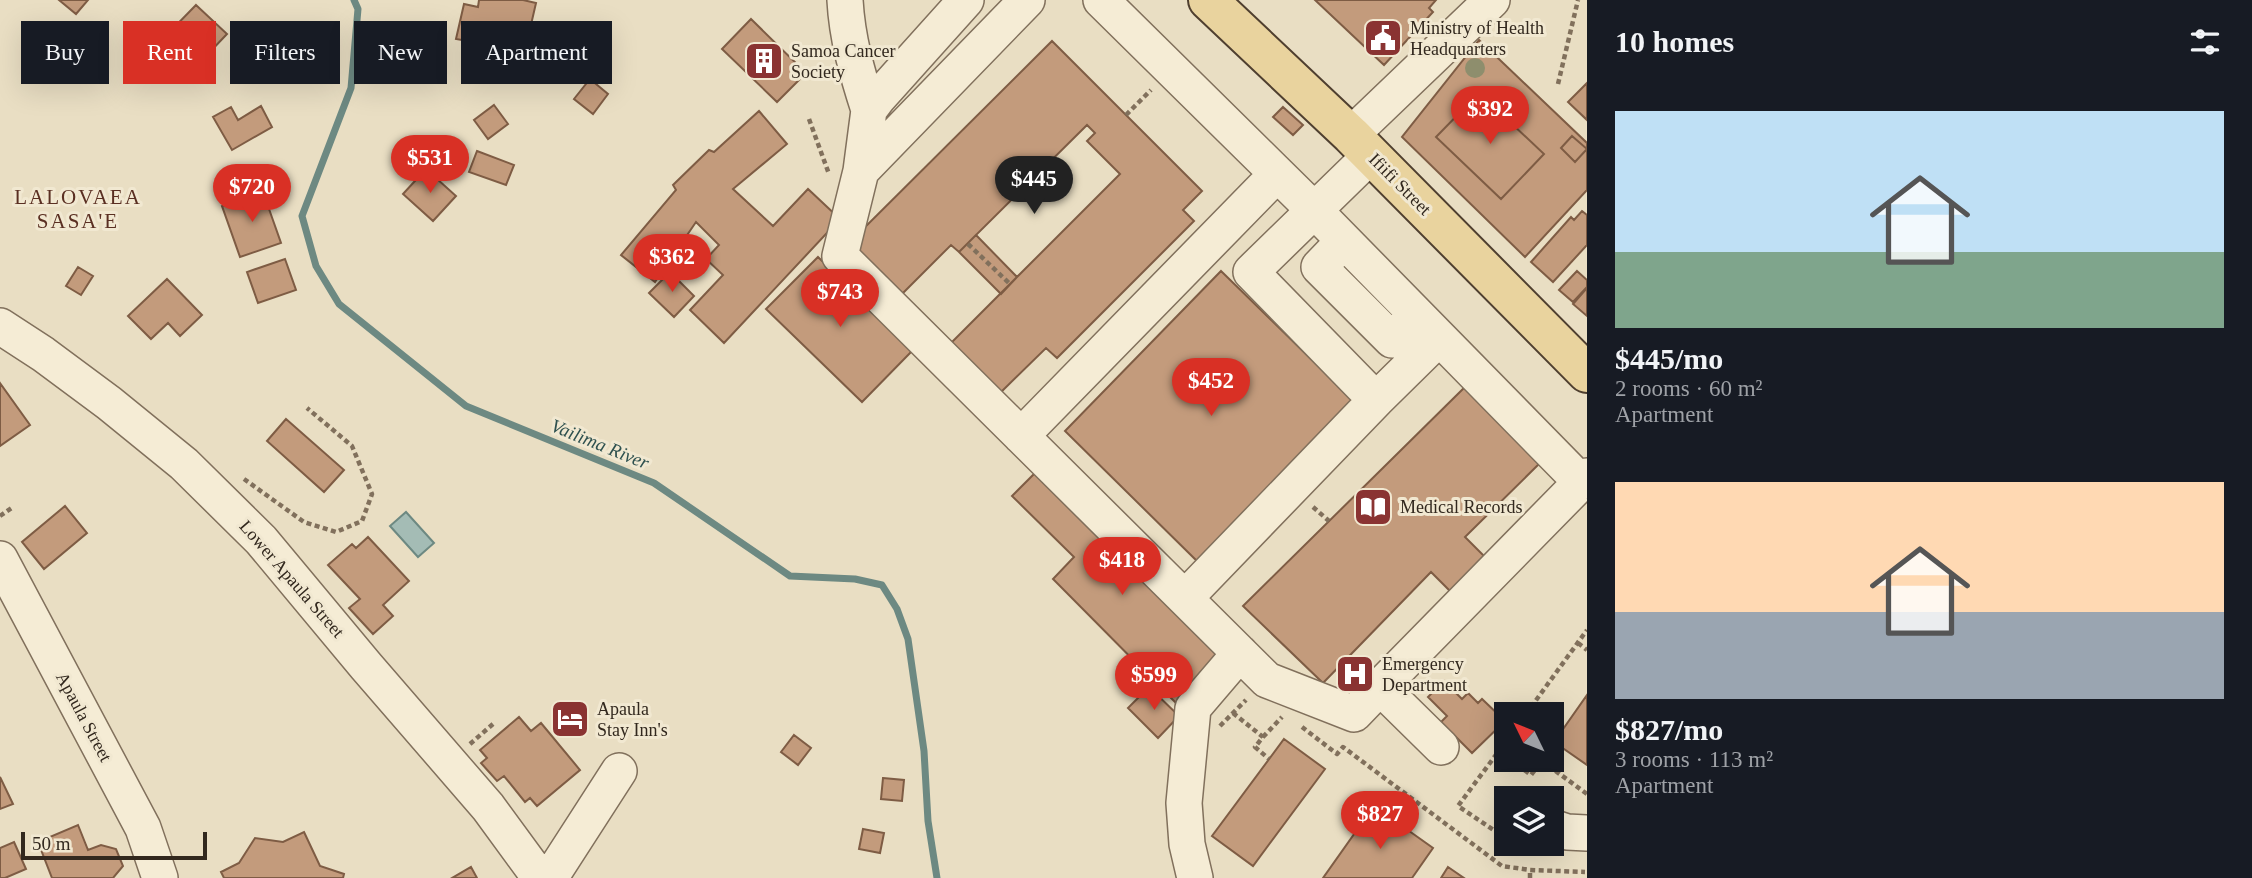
<!DOCTYPE html>
<html lang="en">
<head>
<meta charset="utf-8">
<style>
  :root { --surface:#171b24; --page:#242831; --text:#f1f3f6; --muted:#9ea1a6; --accent:#d93025 }
  body { margin:0; font-family:"Times New Roman",serif; background:var(--page); color:var(--text); height:100vh; display:flex; flex-direction:column; font-size:26px; white-space:nowrap }
  * { box-sizing:border-box; margin:0 }
  p { font-size:23px; color:var(--muted) }
  .icon { flex:none; width:38px; height:38px; fill:none; stroke:currentColor; stroke-width:2; stroke-linecap:round; stroke-linejoin:round }
  .map { position:relative; flex:1; overflow:hidden }
  .details { display:flex; flex-direction:column; background:var(--surface); width:665px }
  .details>* { flex:none }
  .guide { position:absolute; left:21px; top:21px; width:665px; height:63px; display:flex; gap:14px }
  .needle { width:46px; rotate:313deg }
  .controls { position:absolute; left:1494px; top:702px; display:grid; gap:14px }
  .controls a { display:grid; place-items:center; width:70px; height:70px; border-radius:0px; background:var(--surface); box-shadow:0 7px 28px #0002; font-size:35px }
  .scale { position:absolute; left:21px; bottom:18px; width:186px; box-sizing:border-box; padding-left:7px; border:4px solid #32281e; border-top:0; font-size:19px; line-height:24px; white-space:nowrap; color:#32281e; -webkit-text-stroke:5px #f1e8d1; paint-order:stroke }
  .price { position:absolute; translate:-50% -60px; padding:0 16px; border-radius:24px; background:var(--accent); color:#fff; font-size:23px; line-height:46px; filter:drop-shadow(0 2px 4px #0008) }
  .price::after { content:''; position:absolute; left:50%; top:42px; width:21px; height:16px; margin-left:-10px; background:inherit; clip-path:polygon(0 0,100% 0,50% 100%) }
  .price.active { background:#222; color:#fff }
  ul { padding:0; list-style:none }
  li { display:grid; align-content:center; gap:14px; height:371px; padding:0 28px }
  li span { display:grid; place-items:center; height:217px; border-radius:0px; color:#555 }
  li>.icon { margin-inline-start:auto }
  span .icon { width:126px; height:126px; fill:#fffc; stroke-width:1 }
  li b { font-size:30px }
  h2 { display:flex; justify-content:space-between; align-items:center; height:84px; padding:0 28px; font-size:30px }
  .chip { padding:0 24px; border-radius:0px; background:var(--surface); box-shadow:0 7px 28px #0002; font-size:24px; line-height:63px }
  .chip.active { background:var(--accent); color:#fff }
  main { display:flex; flex:1; min-height:0 }
  .map>svg:first-child { display:block }
  .water { fill:#a4bcb5; stroke:#6d8982; stroke-width:2 }
  .lines { fill:none; stroke-linecap:round; stroke-linejoin:round }
  .stream { stroke:#6d8982; stroke-width:7 }
  .building { fill:#c39b7c; stroke:#7e5c44; stroke-width:2 }
  .minor-casing { stroke:#81705c; stroke-width:38 }
  .major-casing { stroke:#4f3f2f; stroke-width:42 }
  .path { stroke:#81705c; stroke-width:4.5; stroke-dasharray:5 3.5; stroke-linecap:butt }
  .minor { stroke:#f5ecd5; stroke-width:35 }
  .major { stroke:#e9d39e; stroke-width:38 }
  .tree { fill:#8e8e6d }
  .labels { text-anchor:middle; dominant-baseline:central; stroke-width:6; stroke-linejoin:round; paint-order:stroke }
  .poi-label { font-size:18px; fill:#32281e; stroke:#f1e8d1; text-anchor:start }
  .street-label { font-size:18px; fill:#32281e; stroke:#f1e8d1 }
  .water-label { font-size:19px; font-style:italic; fill:#2f514f; stroke:#f1e8d1 }
  .quarter-label { font-size:21px; letter-spacing:2px; fill:#5a2f22; stroke:#f1e8d1 }
</style>
</head>
<body>
<main>
<div class="map">
<svg width="1587" height="878" viewBox="0 0 1587 878">
  <rect width="100%" height="100%" fill="#e9dec3"/>
  <path class="water" d="M406,512L434,543L418,557L390,526Z"/>
  <g class="lines">
    <path class="stream" d="M354,0L358,9L351,88L302,216L316,266L339,304L466,406L654,483L790,576L855,579L882,585L897,609L908,639L924,751L928,821L937,878"/>
  </g>
  <path class="building" d="M59,0H88L76,14Z
    M479,0H523L536,3L521,68L465,55L468,41L456,39L464,4L478,7Z
    M1315,0H1436L1429,8L1433,12L1384,65Z
    M196,5L227,34L188,75L176,63L165,74L149,59L159,49L156,46Z
    M751,19L806,73L777,102L722,49Z
    M1479,40L1587,143V190L1525,257L1402,137Z
    M1052,41L1202,191L1183,210L1194,221L1057,358L1046,348L997,396L947,347L1120,174L1087,141L1095,133L1087,125L959,252L951,245L896,300L844,248Z
    M590,79L608,94L593,114L574,99Z
    M1587,83V120L1568,102Z
    M1479,93L1544,154L1501,199L1436,137Z
    M494,105L508,124L488,139L474,120Z
    M261,106L272,127L232,150L213,117L231,107L238,120Z
    M1283,107L1303,125L1293,135L1273,117Z
    M759,111L787,144L733,189L773,226L808,189L840,219L724,343L690,310L723,275L706,259L719,245L696,222L655,282L621,255L676,190L673,185L709,150L714,152Z
    M1572,136L1587,149L1575,162L1561,148Z
    M477,151L514,165L506,185L469,172Z
    M426,169L456,196L433,221L403,194Z
    M263,192L281,243L240,257L222,206Z
    M1582,211L1587,215V245L1553,282L1531,262L1571,217L1574,220Z
    M976,235L1017,277L1001,294L959,252Z
    M818,257L913,350L862,402L766,309Z
    M285,259L296,290L258,303L247,272Z
    M78,267L93,276L81,295L66,286Z
    M1221,271L1358,405L1201,565L1065,431Z
    M1577,271L1587,280V287L1573,302L1559,290Z
    M670,272L694,296L674,317L649,293Z
    M167,279L202,315L180,336L168,323L151,339L128,316Z
    M1587,288V316L1573,304Z
    M0,383L30,425L0,446Z
    M1468,384L1543,460L1465,537L1490,562L1455,596L1431,572L1323,683L1243,606Z
    M286,419L344,470L324,492L267,441Z
    M1038,470L1227,660L1180,707L1053,579L1074,557L1012,496Z
    M65,506L87,533L44,569L22,542Z
    M368,537L409,581L383,605L393,616L373,634L349,608L360,599L328,565L352,544L356,548Z
    M1444,681L1462,699L1468,693L1478,703L1482,699L1505,721L1472,753L1441,722L1447,716L1428,697Z
    M1149,687L1179,716L1158,738L1128,708Z
    M1587,695V765L1554,742Z
    M519,717L531,731L541,723L580,770L537,806L530,798L525,802L504,776L497,781L481,763L487,758L480,750Z
    M794,735L811,748L798,765L781,752Z
    M1284,739L1325,769L1253,866L1212,836Z
    M0,777L13,804L0,809Z
    M883,778L904,780L902,801L881,799Z
    M1374,806L1433,848L1412,878H1323Z
    M78,825L88,850L101,845L116,849L123,866L113,878H52L38,842Z
    M863,829L884,833L880,853L859,849Z
    M304,832L320,866L344,874L343,878H224L221,872L239,863L255,838L283,842Z
    M14,842L26,869L5,878H0V848Z
    M471,867L477,878H452Z
    M1448,867L1464,878H1441Z"/>
  <g class="lines">
    <defs>
      <path id="minor" d="M845,0C847,38 857,73 869,110
        M1027,0L861,171L840,256L1267,680L1354,714L1380,687
        M1101,0L1314,210L1581,482
        M1351,135L1492,0
        M1371,155L1251,272L1376,400L1439,338
        M861,171L869,110L878,98L966,0
        M1344,241L1319,267L1392,340L1416,315
        M0,326L43,354L109,403L184,464L261,540L366,666L488,807L540,878
        M1021,436L1277,174
        M0,559L143,828L160,878
        M1185,598L1376,400
        M1441,747L1380,687L1587,476
        M1552,827L1567,832L1587,833
        M550,878L619,771
        M1195,878L1187,844L1184,803L1193,708L1240,653"/>
      <path id="major" d="M1208,0L1351,135L1587,373"/>
    </defs>
    <use href="#minor" class="minor-casing"/>
    <use href="#major" class="major-casing"/>
    <path class="path" d="M1558,84L1578,0
      M1126,115L1151,90
      M809,119L829,174
      M968,244L1010,284
      M244,479L304,522L336,532L362,521L372,494L352,446L307,408
      M1313,507L1329,521
      M0,516L13,507
      M1578,643L1587,650
      M1233,713L1263,737L1255,747L1269,759
      M1526,714L1587,630
      M1220,726L1246,700
      M1302,727L1337,754L1343,747L1502,866L1530,870L1585,872
      M1552,728L1560,734
      M1263,737L1282,717
      M1507,740L1458,806L1507,839
      M470,744L493,724
      M1499,751L1507,757
      M1511,760L1531,775L1542,761L1587,794
      M1514,844L1522,849L1532,850
      M1530,878V870"/>
    <use href="#minor" class="minor"/>
    <use href="#major" class="major"/>
  </g>
  <circle class="tree" cx="1475" cy="68" r="10"/>
  <defs>
    <symbol id="civic-square" viewBox="-11 -11 22 22"><rect x="-9" y="-9" width="18" height="18" rx="4" fill="#8a3332" stroke="#f1e8d1"/><path d="M-.6-6.5H3V-4.5H.6V-3L4-1V1h2V6H-6V1h2V-1L-.6-3ZM-1.2 2.5V6h2.4V2.5Z" fill="#fff"/></symbol>
    <symbol id="building-square" viewBox="-11 -11 22 22"><rect x="-9" y="-9" width="18" height="18" rx="4" fill="#8a3332" stroke="#f1e8d1"/><path d="M-4-6H4V6H1V3H-1V6H-4ZM-2.5-4.3h1.7v1.8h-1.7ZM.8-4.3h1.7v1.8H.8ZM-2.5-1h1.7V.8h-1.7ZM.8-1h1.7V.8H.8Z" fill="#fff"/></symbol>
    <symbol id="library-square" viewBox="-11 -11 22 22"><rect x="-9" y="-9" width="18" height="18" rx="4" fill="#8a3332" stroke="#f1e8d1"/><path d="M-6-4Q-3-5.5-.7-3.5V5Q-3 3-6 4ZM6-4Q3-5.5 .7-3.5V5Q3 3 6 4Z" fill="#fff"/></symbol>
    <symbol id="hospital-square" viewBox="-11 -11 22 22"><rect x="-9" y="-9" width="18" height="18" rx="4" fill="#8a3332" stroke="#f1e8d1"/><path d="M-5-5h3v3.5h4V-5h3V5h-3V1.5h-4V5h-3Z" fill="#fff"/></symbol>
    <symbol id="hotel-square" viewBox="-11 -11 22 22"><rect x="-9" y="-9" width="18" height="18" rx="4" fill="#8a3332" stroke="#f1e8d1"/><path d="M-6-4.5h1.5V1H6V5H4.5V3h-9V5H-6ZM-4 0a1.8 1.8 0 1 1 3.6 0ZM.5 0V-2.5h3Q6-2.5 6 0Z" fill="#fff"/></symbol>
  </defs>
  <g fill-rule="evenodd">
    <use href="#civic-square" x="1361" y="16" width="44" height="44"/>
    <use href="#building-square" x="742" y="39" width="44" height="44"/>
    <use href="#library-square" x="1351" y="485" width="44" height="44"/>
    <use href="#hospital-square" x="1333" y="652" width="44" height="44"/>
    <use href="#hotel-square" x="548" y="697" width="44" height="44"/>
  </g>
  <g class="labels">
    <g class="poi-label">
      <text x="1410" y="28">Ministry of Health<tspan x="1410" dy="21">Headquarters</tspan></text>
      <text x="791" y="51">Samoa Cancer<tspan x="791" dy="21">Society</tspan></text>
      <text x="1400" y="507">Medical Records</text>
      <text x="1382" y="664">Emergency<tspan x="1382" dy="21">Department</tspan></text>
      <text x="597" y="709">Apaula<tspan x="597" dy="21">Stay Inn's</tspan></text>
    </g>
    <g class="street-label">
      <text transform="translate(1400 184) rotate(45)">Ifiifi Street</text>
      <text transform="translate(292 579) rotate(49)">Lower Apaula Street</text>
      <text transform="translate(84 717) rotate(62)">Apaula Street</text>
    </g>
    <g class="water-label">
      <text transform="translate(600 444) rotate(22)">Vailima River</text>
    </g>
    <g class="quarter-label">
      <text x="78" y="197">LALOVAEA<tspan x="78" dy="24">SASA'E</tspan></text>
    </g>
  </g>
</svg>
<div class="controls">
<a><svg class="needle" viewBox="-14 -14 28 28"><path d="M0-13l5 13h-10z" fill="#e53935"/><path d="M0 13l5-13h-10z" fill="#9ea1a6"/></svg></a>
<a><svg class="icon" aria-label="layers" viewBox="0 0 24 24"><path d="M12 4l9 5-9 5-9-5zM3 14l9 5 9-5"/></svg></a>
</div>
<div class="scale">50 m</div>
<b class="price" style="left:1490px;top:146px">$392</b>
<b class="price" style="left:430px;top:195px">$531</b>
<b class="price active" style="left:1034px;top:216px">$445</b>
<b class="price" style="left:252px;top:224px">$720</b>
<b class="price" style="left:672px;top:294px">$362</b>
<b class="price" style="left:840px;top:329px">$743</b>
<b class="price" style="left:1211px;top:418px">$452</b>
<b class="price" style="left:1122px;top:597px">$418</b>
<b class="price" style="left:1154px;top:712px">$599</b>
<b class="price" style="left:1380px;top:851px">$827</b>
<div class="guide">
<a class="chip">Buy</a>
<a class="chip active">Rent</a>
<a class="chip">Filters</a>
<a class="chip">New</a>
<a class="chip">Apartment</a>
</div>
</div>
<section class="details">
<h2>10 homes<svg class="icon" aria-label="filters" viewBox="0 0 24 24"><path d="M4 7h16M4 17h16"/><circle cx="9" cy="7" r="2"/><circle cx="15" cy="17" r="2"/></svg></h2>
<ul>
<li><span style="background:linear-gradient(#bfe0f5 65%,#7fa58c 0)"><svg class="icon" aria-label="home" viewBox="0 0 24 24"><path d="M3 11l9-7 9 7M6 9v11h12V9"/></svg></span><div><b>$445/mo</b><p>2 rooms · 60 m²</p><p>Apartment</p></div></li>
<li><span style="background:linear-gradient(#ffd9b3 60%,#9aa5b1 0)"><svg class="icon" aria-label="home" viewBox="0 0 24 24"><path d="M3 11l9-7 9 7M6 9v11h12V9"/></svg></span><div><b>$827/mo</b><p>3 rooms · 113 m²</p><p>Apartment</p></div></li>
</ul>
</section>
</main>
</body>
</html>
